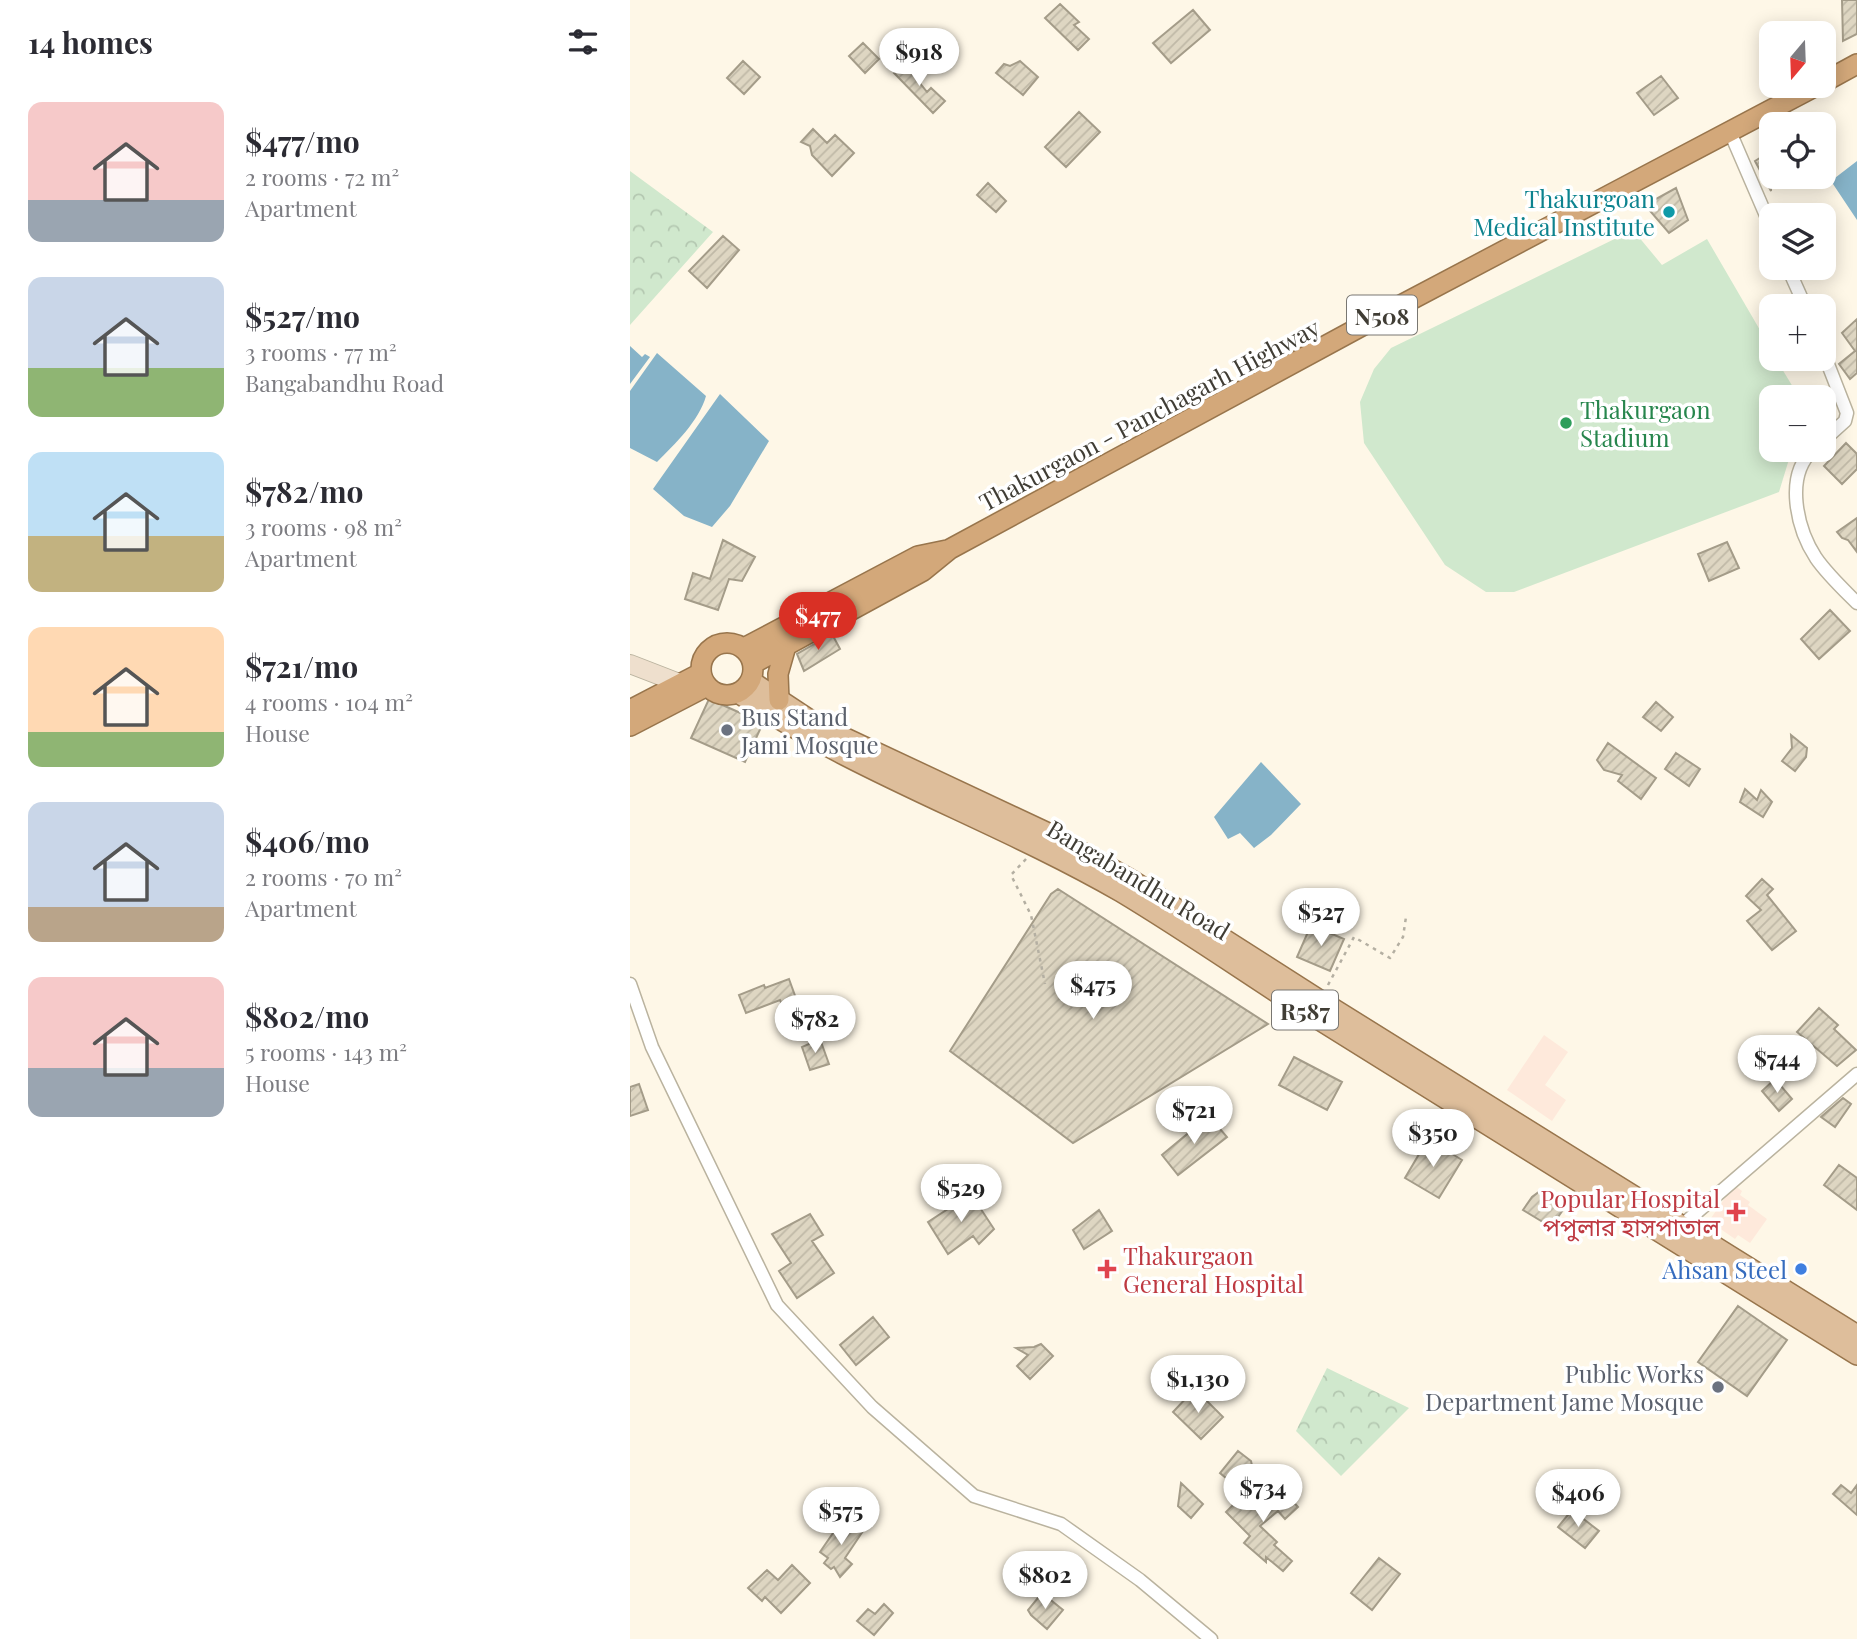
<!DOCTYPE html>
<html lang="en">
<head>
<meta charset="utf-8">
<style>
  :root { --surface:#fff; --page:#f2f2f3; --text:#2b2b33; --muted:#7c7c81; --accent:#d93025 }
  body { margin:0; font-family:"Playfair Display","Noto Sans Bengali",serif; background:var(--page); color:var(--text); height:100vh; display:flex; flex-direction:column; font-size:26px; white-space:nowrap }
  * { box-sizing:border-box; margin:0 }
  p { font-size:23px; color:var(--muted) }
  .icon { flex:none; width:38px; height:38px; fill:none; stroke:currentColor; stroke-width:2; stroke-linecap:round; stroke-linejoin:round }
  .map { position:relative; flex:1; overflow:hidden }
  .sheet { display:flex; flex-direction:column; background:var(--surface); width:630px }
  .sheet>* { flex:none }
  .needle { width:46px; rotate:199deg }
  .controls { position:absolute; left:1129px; top:21px; display:grid; gap:14px }
  .controls a { display:grid; place-items:center; width:77px; height:77px; border-radius:14px; background:var(--surface); box-shadow:0 4px 18px #0003; font-size:35px }
  .price { position:absolute; translate:-50% -60px; padding:0 16px; border-radius:24px; background:#fff; color:#222; font-size:23px; line-height:46px; filter:drop-shadow(0 2px 4px #0008) }
  .price::after { content:''; position:absolute; left:50%; top:42px; width:21px; height:16px; margin-left:-10px; background:inherit; clip-path:polygon(0 0,100% 0,50% 100%) }
  .price.selected { background:var(--accent); color:#fff }
  ul { padding:0; list-style:none }
  li { display:flex; align-items:center; gap:21px; height:175px; padding:0 28px }
  li span { display:grid; place-items:center; flex:none; width:196px; height:140px; border-radius:14px; color:#555 }
  li>.icon { margin-inline-start:auto }
  span .icon { width:84px; height:84px; fill:#fffc; stroke-width:1 }
  li b { font-size:30px }
  h2 { display:flex; justify-content:space-between; align-items:center; height:84px; padding:0 28px; font-size:30px }
  main { display:flex; flex:1; min-height:0 }
  .map>svg:first-child { display:block }
  .medical { fill:#fee9db }
  .park { fill:url(#park-crowns) }
  .pitch { fill:#d0e8cd }
  .water { fill:#86b3c8 }
  .building { fill:url(#building-hatch); stroke:#a49c89; stroke-width:2 }
  .lines { fill:none; stroke-linecap:round; stroke-linejoin:round }
  .minor-casing { stroke:#bab39f; stroke-width:15 }
  .secondary-casing { stroke:#bab39f; stroke-width:20 }
  .primary-casing { stroke:#98754c; stroke-width:22 }
  .trunk-casing { stroke:#98754c; stroke-width:22 }
  .path { stroke:#b4afa2; stroke-width:2.5; stroke-dasharray:3.5 5; stroke-linecap:butt }
  .minor { stroke:#fff; stroke-width:12 }
  .secondary { stroke:#eedfcd; stroke-width:18 }
  .primary { stroke:#debe9b; stroke-width:19 }
  .trunk { stroke:#d3a87a; stroke-width:19 }
  .culture-dot { fill:#0f9aa8; stroke:#fff; stroke-width:2.5 }
  .leisure-dot { fill:#2e9e5b; stroke:#fff; stroke-width:2.5 }
  .worship-dot { fill:#6b7280; stroke:#fff; stroke-width:2.5 }
  .health-dot { fill:#e0444e; stroke:#fff; stroke-width:2.5 }
  .shop-dot { fill:#3f7fe0; stroke:#fff; stroke-width:2.5 }
  .labels { text-anchor:middle; dominant-baseline:central; stroke-width:7; stroke-linejoin:round; paint-order:stroke }
  .shield { fill:#fff; stroke:#797772; stroke-width:2 }
  .shield-label { font-size:23px; font-weight:bold; fill:#403d35 }
  .culture-label { font-size:24px; fill:#0d838f; stroke:#fff; text-anchor:end }
  .leisure-label { font-size:24px; fill:#27864d; stroke:#fff; text-anchor:start }
  .street-label { font-size:24px; fill:#403d35; stroke:#fff }
  .worship-label { font-size:24px; fill:#5b616d; stroke:#fff; text-anchor:start }
  .health-label { font-size:24px; fill:#be3a42; stroke:#fff; text-anchor:end }
  .shop-label { font-size:24px; fill:#366cbe; stroke:#fff; text-anchor:end }
</style>
</head>
<body>
<main>
<section class="sheet">
<h2>14 homes<svg class="icon" aria-label="filters" viewBox="0 0 24 24"><path d="M4 7h16M4 17h16"/><circle cx="9" cy="7" r="2"/><circle cx="15" cy="17" r="2"/></svg></h2>
<ul>
<li><span style="background:linear-gradient(#f6c9c9 70%,#9aa5b1 0)"><svg class="icon" aria-label="home" viewBox="0 0 24 24"><path d="M3 11l9-7 9 7M6 9v11h12V9"/></svg></span><div><b>$477/mo</b><p>2 rooms · 72 m²</p><p>Apartment</p></div></li>
<li><span style="background:linear-gradient(#c9d6e8 65%,#8fb573 0)"><svg class="icon" aria-label="home" viewBox="0 0 24 24"><path d="M3 11l9-7 9 7M6 9v11h12V9"/></svg></span><div><b>$527/mo</b><p>3 rooms · 77 m²</p><p>Bangabandhu Road</p></div></li>
<li><span style="background:linear-gradient(#bfe0f5 60%,#c2b280 0)"><svg class="icon" aria-label="home" viewBox="0 0 24 24"><path d="M3 11l9-7 9 7M6 9v11h12V9"/></svg></span><div><b>$782/mo</b><p>3 rooms · 98 m²</p><p>Apartment</p></div></li>
<li><span style="background:linear-gradient(#ffd9b3 75%,#8fb573 0)"><svg class="icon" aria-label="home" viewBox="0 0 24 24"><path d="M3 11l9-7 9 7M6 9v11h12V9"/></svg></span><div><b>$721/mo</b><p>4 rooms · 104 m²</p><p>House</p></div></li>
<li><span style="background:linear-gradient(#c9d6e8 75%,#b9a48a 0)"><svg class="icon" aria-label="home" viewBox="0 0 24 24"><path d="M3 11l9-7 9 7M6 9v11h12V9"/></svg></span><div><b>$406/mo</b><p>2 rooms · 70 m²</p><p>Apartment</p></div></li>
<li><span style="background:linear-gradient(#f6c9c9 65%,#9aa5b1 0)"><svg class="icon" aria-label="home" viewBox="0 0 24 24"><path d="M3 11l9-7 9 7M6 9v11h12V9"/></svg></span><div><b>$802/mo</b><p>5 rooms · 143 m²</p><p>House</p></div></li>
</ul>
</section>
<div class="map">
<svg width="1227" height="1639" viewBox="0 0 1227 1639">
  <defs>
    <pattern id="park-crowns" width="20" height="18" patternUnits="userSpaceOnUse" patternTransform="scale(1.75)"><rect width="20" height="18" fill="#d0e8cd"/><path d="M2 6a3 3 0 1 1 6 0M12 15a3 3 0 1 1 6 0" fill="none" stroke="#b4c8b1"/></pattern>
    <pattern id="building-hatch" width="6" height="6" patternUnits="userSpaceOnUse" patternTransform="scale(1.75)"><rect width="6" height="6" fill="#ded6c2"/><path d="M-1 1l2-2M0 6l6-6M5 7l2-2" fill="none" stroke="#c0b9a7"/></pattern>
  </defs>
  <rect width="100%" height="100%" fill="#fef7e7"/>
  <path class="medical" d="M914,1035L938,1052L915,1085L936,1100L922,1121L877,1090Z
    M1104,1185L1112,1191L1110,1195L1120,1202L1118,1205L1137,1219L1120,1243L1108,1235L1105,1239L1079,1221Z"/>
  <path class="park" d="M0,171L83,232L0,325Z
    M697,1368L779,1408L711,1476L666,1431Z"/>
  <path class="pitch" d="M1003,230L1032,265L1077,239L1141,349V359H1146L1169,397H1141V450H1165L1160,456L1149,492L884,592H856L815,565L734,443L730,402L744,369L761,348Z"/>
  <path class="water" d="M1227,161V220L1201,181Z
    M0,346L12,357L15,354L20,357L0,384Z
    M27,353L76,396C69,421 45,444 27,462L0,448V391Z
    M90,394L139,441L100,506L82,527L54,516L23,489Z
    M631,762L671,804L641,835L624,848L610,833L598,839L584,817Z"/>
  <path class="building" d="M1212,0H1227V34L1213,41Z
    M430,4L449,22L444,25L459,39L448,50L415,18Z
    M563,10L580,30L541,63L523,43Z
    M233,43L249,59L235,73L219,56Z
    M113,61L130,77L114,94L97,78Z
    M277,61L283,68L282,73L297,92L301,88L315,101L303,113L264,73Z
    M390,61L408,77L393,95L366,73L374,64L380,66Z
    M1031,76L1048,98L1024,115L1007,93Z
    M449,112L470,132L436,167L415,147Z
    M183,129L197,143L205,135L224,153L202,176L182,155L180,146L171,142Z
    M1141,151V191L1125,161Z
    M358,183L376,201L366,212L347,195Z
    M1046,188L1058,220L1039,233L1015,205Z
    M93,236L109,250L77,288L59,271Z
    M1227,319V373L1220,379L1209,364L1225,351L1212,333Z
    M1216,443L1227,454V469L1212,484L1194,466Z
    M1227,518V552L1218,540L1212,538L1207,532Z
    M93,540L125,557L112,581L99,579L88,610L55,599L63,573L80,579Z
    M1097,542L1109,568L1079,581L1068,554Z
    M1200,610L1220,631L1189,659L1171,639Z
    M202,634L210,649L174,671L167,654Z
    M79,699L133,723L115,762L61,738Z
    M1026,702L1043,717L1031,731L1013,717Z
    M1161,735L1177,748L1176,757L1165,771L1152,761L1162,748Z
    M978,743L1026,778L1011,799L988,781L992,775L974,770L967,760Z
    M1046,753L1070,769L1059,786L1035,769Z
    M1115,789L1127,800L1131,790L1142,802L1133,817L1110,802Z
    M1132,879L1143,889L1137,895L1166,931L1142,950L1117,921L1131,910L1116,896Z
    M428,889L638,1024L443,1143L320,1051L421,894Z
    M681,925L714,939L700,971L667,957Z
    M159,979L168,1004L154,1009L150,1000L116,1013L109,995L134,985L135,988Z
    M1189,1008L1208,1025L1204,1029L1226,1050L1207,1066L1167,1032Z
    M190,1039L199,1064L180,1070L172,1047Z
    M664,1057L712,1082L697,1110L649,1085Z
    M1145,1079L1162,1099L1149,1111L1132,1091Z
    M9,1084L18,1110L0,1116V1087Z
    M1213,1098L1221,1104L1205,1127L1191,1117Z
    M579,1116L597,1137L548,1175L532,1155Z
    M798,1139L832,1160L809,1198L775,1178Z
    M1209,1165L1227,1178V1210L1194,1185Z
    M910,1191L935,1207L921,1227L893,1210L902,1197Z
    M341,1194L364,1229L349,1244L343,1236L318,1254L298,1222Z
    M469,1210L482,1231L454,1249L443,1230Z
    M180,1214L193,1235L182,1241L204,1273L167,1298L149,1271L161,1263L142,1234Z
    M1108,1306L1157,1340L1117,1396L1068,1362Z
    M243,1317L259,1337L226,1365L210,1345Z
    M411,1344L423,1356L400,1379L387,1366L398,1355L386,1348L404,1347Z
    M561,1393L575,1399L593,1417L571,1439L543,1412Z
    M608,1451L621,1461L623,1470L608,1488L590,1473Z
    M551,1483L573,1504L561,1518L548,1506Z
    M1211,1485L1221,1493L1227,1485V1515L1203,1494Z
    M649,1486L668,1507L655,1519L648,1511L630,1526L647,1542L644,1545L662,1561L653,1571L636,1557V1562L614,1543L620,1536L596,1512L616,1492L629,1505Z
    M942,1510L969,1531L955,1548L928,1527Z
    M212,1520L218,1528L225,1525L233,1531L215,1558L222,1564L210,1577L204,1567L201,1569L194,1563L198,1558L190,1552Z
    M749,1558L770,1574L742,1610L721,1593Z
    M162,1565L180,1583L151,1613L135,1597L132,1601L118,1588L137,1570L148,1580Z
    M412,1593L433,1610L417,1629L401,1615L398,1610Z
    M254,1604L263,1613L244,1635L227,1621L238,1609L245,1614Z"/>
  <g class="lines">
    <defs>
      <path id="minor" d="M1100,132L1141,227
        M1158,268L1175,306
        M1194,354L1217,413L1215,421L1194,440
        M1183,450C1154,476 1167,529 1186,558C1197,574 1213,589 1227,603
        M0,984L22,1047L147,1305L242,1407L344,1496L431,1524L510,1580L581,1639
        M1051,1226L1227,1074"/>
      <path id="secondary" d="M0,664L49,683"/>
      <path id="primary" d="M121,681L180,720L207,734L416,832L500,879L688,999L1227,1335
        M108,693C228,774 366,820 491,892C556,931 619,975 683,1016C864,1129 1045,1242 1227,1355"/>
      <path id="trunk" d="M1194,82L1227,64
        M71 669a26 26 0 1 1 52 0a26 26 0 1 1-52 0Z
        M114,648L288,556L317,550
        M124,663L293,571L320,549L754,314L1186,86
        M149,700L148,674L156,646
        M0,710L71,673
        M0,726L77,686"/>
    </defs>
    <use href="#minor" class="minor-casing"/>
    <use href="#secondary" class="secondary-casing"/>
    <use href="#primary" class="primary-casing"/>
    <use href="#trunk" class="trunk-casing"/>
    <path class="path" d="M396,859L381,875L401,915L415,984
      M698,985L724,937L760,958L773,937L776,917"/>
    <use href="#minor" class="minor"/>
    <use href="#secondary" class="secondary"/>
    <use href="#primary" class="primary"/>
    <use href="#trunk" class="trunk"/>
  </g>
  <circle class="culture-dot" cx="1039" cy="212" r="7"/>
  <circle class="leisure-dot" cx="936" cy="423" r="7"/>
  <g class="worship-dot">
    <circle cx="97" cy="730" r="7"/>
    <circle cx="1088" cy="1387" r="7"/>
  </g>
  <g class="health-dot">
    <path d="M1102.5 1201.5h7v7h7v7h-7v7h-7v-7h-7v-7h7z"/>
    <path d="M473.5 1258.5h7v7h7v7h-7v7h-7v-7h-7v-7h7z"/>
  </g>
  <circle class="shop-dot" cx="1171" cy="1269" r="7"/>
  <g class="labels">
    <g class="shield">
      <rect x="717" y="295.5" width="70" height="39" rx="5"/>
      <rect x="642" y="990.5" width="66" height="39" rx="5"/>
    </g>
    <g class="shield-label">
      <text x="752" y="315">N508</text>
      <text x="675" y="1010">R587</text>
    </g>
    <g class="culture-label">
      <text x="1025" y="198">Thakurgoan<tspan x="1025" dy="28">Medical Institute</tspan></text>
    </g>
    <g class="leisure-label">
      <text x="950" y="409">Thakurgaon<tspan x="950" dy="28">Stadium</tspan></text>
    </g>
    <g class="street-label">
      <text transform="translate(519 414) rotate(-28)">Thakurgaon - Panchagarh Highway</text>
      <text transform="translate(509 879) rotate(31)">Bangabandhu Road</text>
    </g>
    <g class="worship-label">
      <text x="111" y="716">Bus Stand<tspan x="111" dy="28">Jami Mosque</tspan></text>
      <text x="1074" y="1373" text-anchor="end">Public Works<tspan x="1074" dy="28">Department Jame Mosque</tspan></text>
    </g>
    <g class="health-label">
      <text x="1090" y="1198">Popular Hospital<tspan x="1090" dy="28">পপুলার হাসপাতাল</tspan></text>
      <text x="493" y="1255" text-anchor="start">Thakurgaon<tspan x="493" dy="28">General Hospital</tspan></text>
    </g>
    <g class="shop-label">
      <text x="1157" y="1269">Ahsan Steel</text>
    </g>
  </g>
</svg>
<div class="controls">
<a><svg class="needle" viewBox="-14 -14 28 28"><path d="M0-13l5 13h-10z" fill="#e53935"/><path d="M0 13l5-13h-10z" fill="#7c7c81"/></svg></a>
<a><svg class="icon" aria-label="locate" viewBox="0 0 24 24"><circle cx="12" cy="12" r="6"/><path d="M12 2v4M12 18v4M2 12h4M18 12h4"/></svg></a>
<a><svg class="icon" aria-label="layers" viewBox="0 0 24 24"><path d="M12 4l9 5-9 5-9-5zM3 14l9 5 9-5"/></svg></a>
<a>+</a>
<a>−</a>
</div>
<b class="price" style="left:289px;top:88px">$918</b>
<b class="price selected" style="left:188px;top:652px">$477</b>
<b class="price" style="left:691px;top:948px">$527</b>
<b class="price" style="left:463px;top:1021px">$475</b>
<b class="price" style="left:185px;top:1055px">$782</b>
<b class="price" style="left:1147px;top:1095px">$744</b>
<b class="price" style="left:564px;top:1146px">$721</b>
<b class="price" style="left:803px;top:1169px">$350</b>
<b class="price" style="left:331px;top:1224px">$529</b>
<b class="price" style="left:568px;top:1415px">$1,130</b>
<b class="price" style="left:633px;top:1524px">$734</b>
<b class="price" style="left:948px;top:1529px">$406</b>
<b class="price" style="left:211px;top:1547px">$575</b>
<b class="price" style="left:415px;top:1611px">$802</b>
</div>
</main>
</body>
</html>
